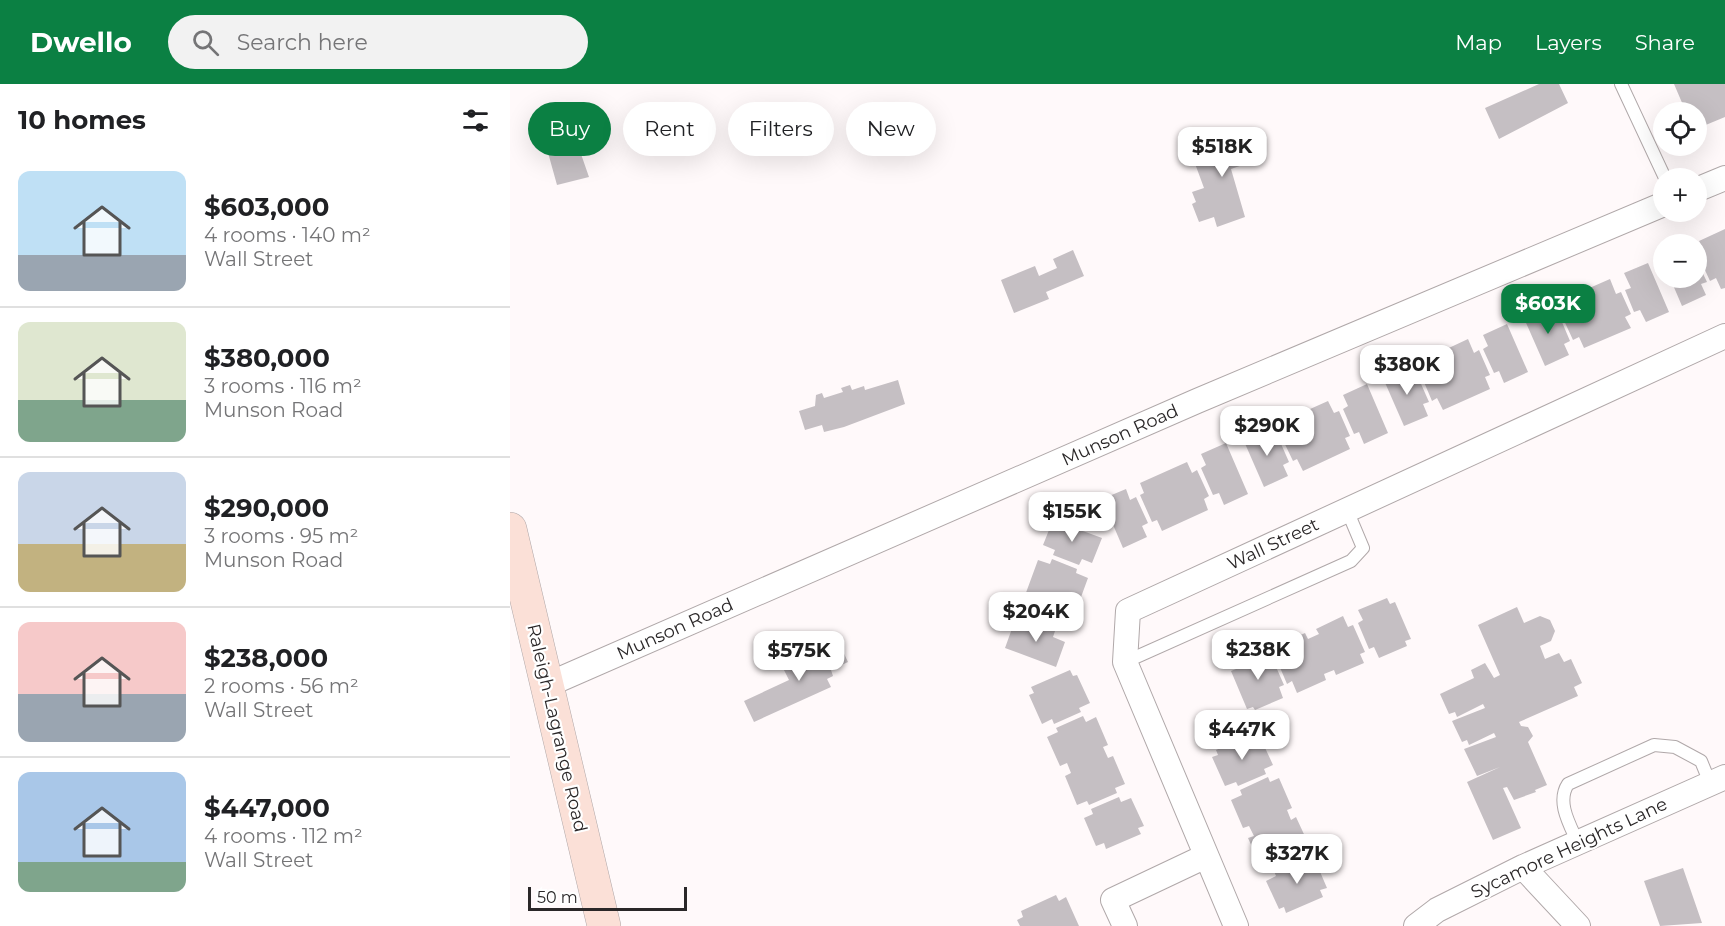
<!DOCTYPE html>
<html lang="en">
<head>
<meta charset="utf-8">
<style>
  :root { --surface:#fff; --page:#f2f2f2; --text:#202124; --muted:#757577; --line:#e0e0e0; --accent:#0b8043 }
  body { margin:0; font-family:Montserrat,sans-serif; background:var(--page); color:var(--text); height:100vh; display:flex; flex-direction:column; font-size:22px; white-space:nowrap }
  * { box-sizing:border-box; margin:0 }
  p { font-size:20px; color:var(--muted) }
  .icon { flex:none; width:33px; height:33px; fill:none; stroke:currentColor; stroke-width:2; stroke-linecap:round; stroke-linejoin:round }
  .map { position:relative; flex:1; overflow:hidden }
  .details { display:flex; flex-direction:column; background:var(--surface); width:510px }
  .details>* { flex:none }
  .guide { position:absolute; left:18px; top:18px; width:570px; height:54px; display:flex; gap:12px }
  .buttons { position:absolute; left:1143px; top:18px; display:grid; gap:12px }
  .buttons a { display:grid; place-items:center; width:54px; height:54px; border-radius:50%; background:var(--surface); box-shadow:0 6px 24px #0002; font-size:30px }
  .scale { position:absolute; left:18px; bottom:15px; width:159px; box-sizing:border-box; padding-left:6px; border:3px solid #2a2728; border-top:0; font-size:16px; line-height:21px; white-space:nowrap; color:#2a2728; -webkit-text-stroke:4px #fff; paint-order:stroke }
  .price { position:absolute; translate:-50% -51px; padding:0 14px; border-radius:12px; background:#fff; color:#222; font-size:20px; line-height:39px; filter:drop-shadow(0 2px 3px #0008) }
  .price::after { content:''; position:absolute; left:50%; top:36px; width:18px; height:14px; margin-left:-9px; background:inherit; clip-path:polygon(0 0,100% 0,50% 100%) }
  .price.selected { background:var(--accent); color:#fff }
  ul { padding:0; list-style:none }
  li { display:flex; align-items:center; gap:18px; height:150px; padding:0 18px }
  li+li { border-top:2px solid var(--line) }
  li span { display:grid; place-items:center; flex:none; width:168px; height:120px; border-radius:12px; color:#555 }
  li>.icon { margin-inline-start:auto }
  span .icon { width:72px; height:72px; fill:#fffc; stroke-width:1 }
  li b { font-size:26px }
  h2 { display:flex; justify-content:space-between; align-items:center; height:72px; padding:0 18px; font-size:26px }
  .pill { padding:0 21px; border-radius:27px; background:var(--surface); box-shadow:0 6px 24px #0002; font-size:21px; line-height:54px }
  .pill.selected { background:var(--accent); color:#fff }
  header { display:flex; align-items:center; gap:36px; box-sizing:border-box; height:84px; padding:0 30px; background:var(--accent); color:#fff }
  header strong { font-size:28px }
  nav { display:flex; gap:33px; margin-inline-start:auto; font-size:21px }
  .search { width:420px; height:54px; background:var(--page); display:flex; align-items:center; gap:15px; box-sizing:border-box; padding:0 21px; border-radius:33px; color:var(--muted); font-size:22px }
  main { display:flex; flex:1; min-height:0 }
  .map>svg:first-child { display:block }
  .building { fill:#c5bfc3 }
  .lines { fill:none; stroke-linecap:round; stroke-linejoin:round }
  .service-casing { stroke:#b0a8a9; stroke-width:14 }
  .minor-casing { stroke:#b0a8a9; stroke-width:26 }
  .secondary-casing { stroke:#b0a8a9; stroke-width:34 }
  .service { stroke:#fff; stroke-width:12 }
  .minor { stroke:#fff; stroke-width:24 }
  .secondary { stroke:#fbe0d7; stroke-width:33 }
  .labels { text-anchor:middle; dominant-baseline:central; stroke-width:4.5; stroke-linejoin:round; paint-order:stroke }
  .street-label { font-size:18px; fill:#2a2728; stroke:#fff }
</style>
</head>
<body>
<header>
<strong>Dwello</strong>
<div class="search"><svg class="icon" aria-label="search" viewBox="0 0 24 24"><circle cx="10" cy="10" r="6"/><path d="M15 15l6 6"/></svg>Search here</div>
<nav><a>Map</a><a>Layers</a><a>Share</a></nav>
</header>
<main>
<section class="details">
<h2>10 homes<svg class="icon" aria-label="filters" viewBox="0 0 24 24"><path d="M4 7h16M4 17h16"/><circle cx="9" cy="7" r="2"/><circle cx="15" cy="17" r="2"/></svg></h2>
<ul>
<li><span style="background:linear-gradient(#bfe0f5 70%,#9aa5b1 0)"><svg class="icon" aria-label="home" viewBox="0 0 24 24"><path d="M3 11l9-7 9 7M6 9v11h12V9"/></svg></span><div><b>$603,000</b><p>4 rooms · 140 m²</p><p>Wall Street</p></div></li>
<li><span style="background:linear-gradient(#dfe7d0 65%,#7fa58c 0)"><svg class="icon" aria-label="home" viewBox="0 0 24 24"><path d="M3 11l9-7 9 7M6 9v11h12V9"/></svg></span><div><b>$380,000</b><p>3 rooms · 116 m²</p><p>Munson Road</p></div></li>
<li><span style="background:linear-gradient(#c9d6e8 60%,#c2b280 0)"><svg class="icon" aria-label="home" viewBox="0 0 24 24"><path d="M3 11l9-7 9 7M6 9v11h12V9"/></svg></span><div><b>$290,000</b><p>3 rooms · 95 m²</p><p>Munson Road</p></div></li>
<li><span style="background:linear-gradient(#f6c9c9 60%,#9aa5b1 0)"><svg class="icon" aria-label="home" viewBox="0 0 24 24"><path d="M3 11l9-7 9 7M6 9v11h12V9"/></svg></span><div><b>$238,000</b><p>2 rooms · 56 m²</p><p>Wall Street</p></div></li>
<li><span style="background:linear-gradient(#a9c7e8 75%,#7fa58c 0)"><svg class="icon" aria-label="home" viewBox="0 0 24 24"><path d="M3 11l9-7 9 7M6 9v11h12V9"/></svg></span><div><b>$447,000</b><p>4 rooms · 112 m²</p><p>Wall Street</p></div></li>
</ul>
</section>
<div class="map">
<svg width="1215" height="842" viewBox="0 0 1215 842">
  <rect width="100%" height="100%" fill="#fff9fa"/>
  <path class="building" d="M1029,0H1049L1058,19L989,55L975,24Z
    M1164,0H1215V33L1186,45V28H1176Z
    M76,19L83,44L64,50L79,93L47,101L37,65L56,60L54,54L44,57L36,30Z
    M749,51L756,73L721,85L735,133L707,143L704,133L689,138L682,120L686,118L682,108L694,104L680,66L717,52L720,61Z
    M1215,145V204L1211,205L1206,194L1200,197L1188,171L1195,168L1189,157Z
    M563,166L574,192L536,208L539,215L504,229L491,196L525,182L529,192L547,184L543,175Z
    M1186,175L1197,198L1191,200L1196,211L1172,222L1160,194H1186Z
    M1138,179L1159,228L1136,238L1130,226L1124,228L1115,206L1121,204L1114,189Z
    M1100,195L1106,210L1111,208L1121,230L1115,233L1121,244L1074,264L1069,253L1063,256L1051,230L1057,227L1052,216Z
    M1037,222L1042,234L1049,231L1060,257L1054,260L1059,271L1035,282L1013,232Z
    M997,240L1018,288L994,299L989,287L984,289L973,265L978,262L973,251Z
    M958,255L964,269L969,266L980,291L975,293L980,305L933,326L927,314L922,317L911,291L916,289L911,277Z
    M897,283L903,295L908,293L919,318L913,320L918,332L894,342L873,294Z
    M388,296L395,320L334,343L314,348L312,341L295,346L289,327L305,322L306,311L312,309L314,314L333,308L331,304L340,301L342,306L354,302L355,306Z
    M857,300L878,349L854,360L849,348L844,350L833,325L838,322L833,311Z
    M818,317L824,329L829,327L840,352L835,354L840,365L793,387L787,375L783,377L771,352L777,350L771,338Z
    M756,344L762,356L768,353L779,378L773,381L778,392L754,403L733,355Z
    M716,359L738,410L714,421L709,409L703,411L691,384L696,381L691,370Z
    M677,378L682,389L687,386L699,412L694,415L698,426L652,447L647,436L642,438L630,411L634,409L630,399Z
    M616,405L620,416L626,413L638,439L632,442L637,453L613,464L592,415Z
    M543,436L592,454L582,479L572,475L569,481L543,471L545,466L533,461Z
    M542,475L567,485L566,489L578,494L560,543L549,538L546,545L519,535L522,529L510,525L528,476L540,480Z
    M877,514L880,520L885,518L901,555L895,557L897,562L869,574L864,563L859,565L848,539L853,536L848,526Z
    M1007,523L1014,539L1030,532L1040,536L1045,547L1041,557L1030,562L1035,575L1049,569L1054,578L1061,575L1072,599L1064,603L1068,612L1009,638L1011,642L1018,643L1023,652L1018,658L1037,701L1025,706L1026,708L1004,716L997,703L993,704L1011,744L983,756L957,698L990,683L967,692L954,665L986,653L984,649L959,661L957,656L952,658L942,637L975,624L973,620L947,633L945,628L939,630L930,610L964,594L961,586L975,579L984,594L990,591L968,541Z
    M833,532L838,543L843,541L855,568L850,570L854,579L826,591L824,586L814,590L816,596L787,609L782,597L777,600L766,574L771,572L766,562L795,549L798,555L809,550L806,545Z
    M518,537L545,547L543,553L555,558L546,583L495,564L504,539L516,544Z
    M328,557L338,578L321,586L323,592L317,595L321,603L244,638L234,617L279,596L273,584Z
    M753,568L758,578L763,576L774,601L769,603L773,614L745,626L743,623L737,625L721,587L726,585L724,580Z
    M560,586L563,592L567,591L580,619L569,624L571,628L544,640L542,635L532,640L519,611L524,609L521,603Z
    M573,632L576,638L586,633L598,661L593,663L598,674L603,672L615,700L605,704L607,709L579,721L577,717L567,721L555,692L561,689L557,679L550,682L537,653L548,648L546,644Z
    M744,649L746,655L750,653L763,681L754,685L756,690L728,702L726,698L715,702L702,673L708,671L706,666Z
    M758,693L760,698L769,694L782,724L777,726L781,736L786,733L799,761L788,766L791,771L763,783L761,778L751,783L738,754L744,752L739,742L733,744L721,716L732,711L730,706Z
    M609,713L611,718L621,714L634,742L628,744L631,750L596,765L594,759L586,762L574,734L583,730L581,725Z
    M792,775L794,780L805,776L817,804L810,806L813,813L776,829L774,823L769,825L756,797L766,792L764,787Z
    M1173,784L1192,839L1150,842L1134,797Z
    M546,811L549,817L556,813L569,842H510L507,836L513,833L511,827Z"/>
  <g class="lines">
    <defs>
      <path id="service" d="M1111,0L1155,94
        M615,578L841,477L853,464L837,426
        M1068,759C1060,741 1046,718 1058,700L1144,661L1165,663L1191,677L1200,699"/>
      <path id="minor" d="M1186,106L1215,94
        M37,601L687,317L1154,120
        M1013,783L1068,842
        M615,842L603,816L696,772
        M726,842L615,578L618,527L1215,252
        M906,842L927,826L1013,783L1215,693"/>
      <path id="secondary" d="M0,445L94,842"/>
    </defs>
    <use href="#service" class="service-casing"/>
    <use href="#minor" class="minor-casing"/>
    <use href="#secondary" class="secondary-casing"/>
    <use href="#service" class="service"/>
    <use href="#minor" class="minor"/>
    <use href="#secondary" class="secondary"/>
  </g>
  <g class="labels">
    <g class="street-label">
      <text transform="translate(610 351) rotate(-24)">Munson Road</text>
      <text transform="translate(763 460) rotate(-25)">Wall Street</text>
      <text transform="translate(165 545) rotate(-24)">Munson Road</text>
      <text transform="translate(47 644) rotate(77)">Raleigh-Lagrange Road</text>
      <text transform="translate(1059 764) rotate(-25)">Sycamore Heights Lane</text>
    </g>
  </g>
</svg>
<div class="buttons">
<a><svg class="icon" aria-label="locate" viewBox="0 0 24 24"><circle cx="12" cy="12" r="6"/><path d="M12 2v4M12 18v4M2 12h4M18 12h4"/></svg></a>
<a>+</a>
<a>−</a>
</div>
<div class="scale">50 m</div>
<b class="price" style="left:712px;top:94px">$518K</b>
<b class="price selected" style="left:1038px;top:251px">$603K</b>
<b class="price" style="left:897px;top:312px">$380K</b>
<b class="price" style="left:757px;top:373px">$290K</b>
<b class="price" style="left:562px;top:459px">$155K</b>
<b class="price" style="left:526px;top:559px">$204K</b>
<b class="price" style="left:748px;top:597px">$238K</b>
<b class="price" style="left:289px;top:598px">$575K</b>
<b class="price" style="left:732px;top:677px">$447K</b>
<b class="price" style="left:787px;top:801px">$327K</b>
<div class="guide">
<a class="pill selected">Buy</a>
<a class="pill">Rent</a>
<a class="pill">Filters</a>
<a class="pill">New</a>
</div>
</div>
</main>
</body>
</html>
